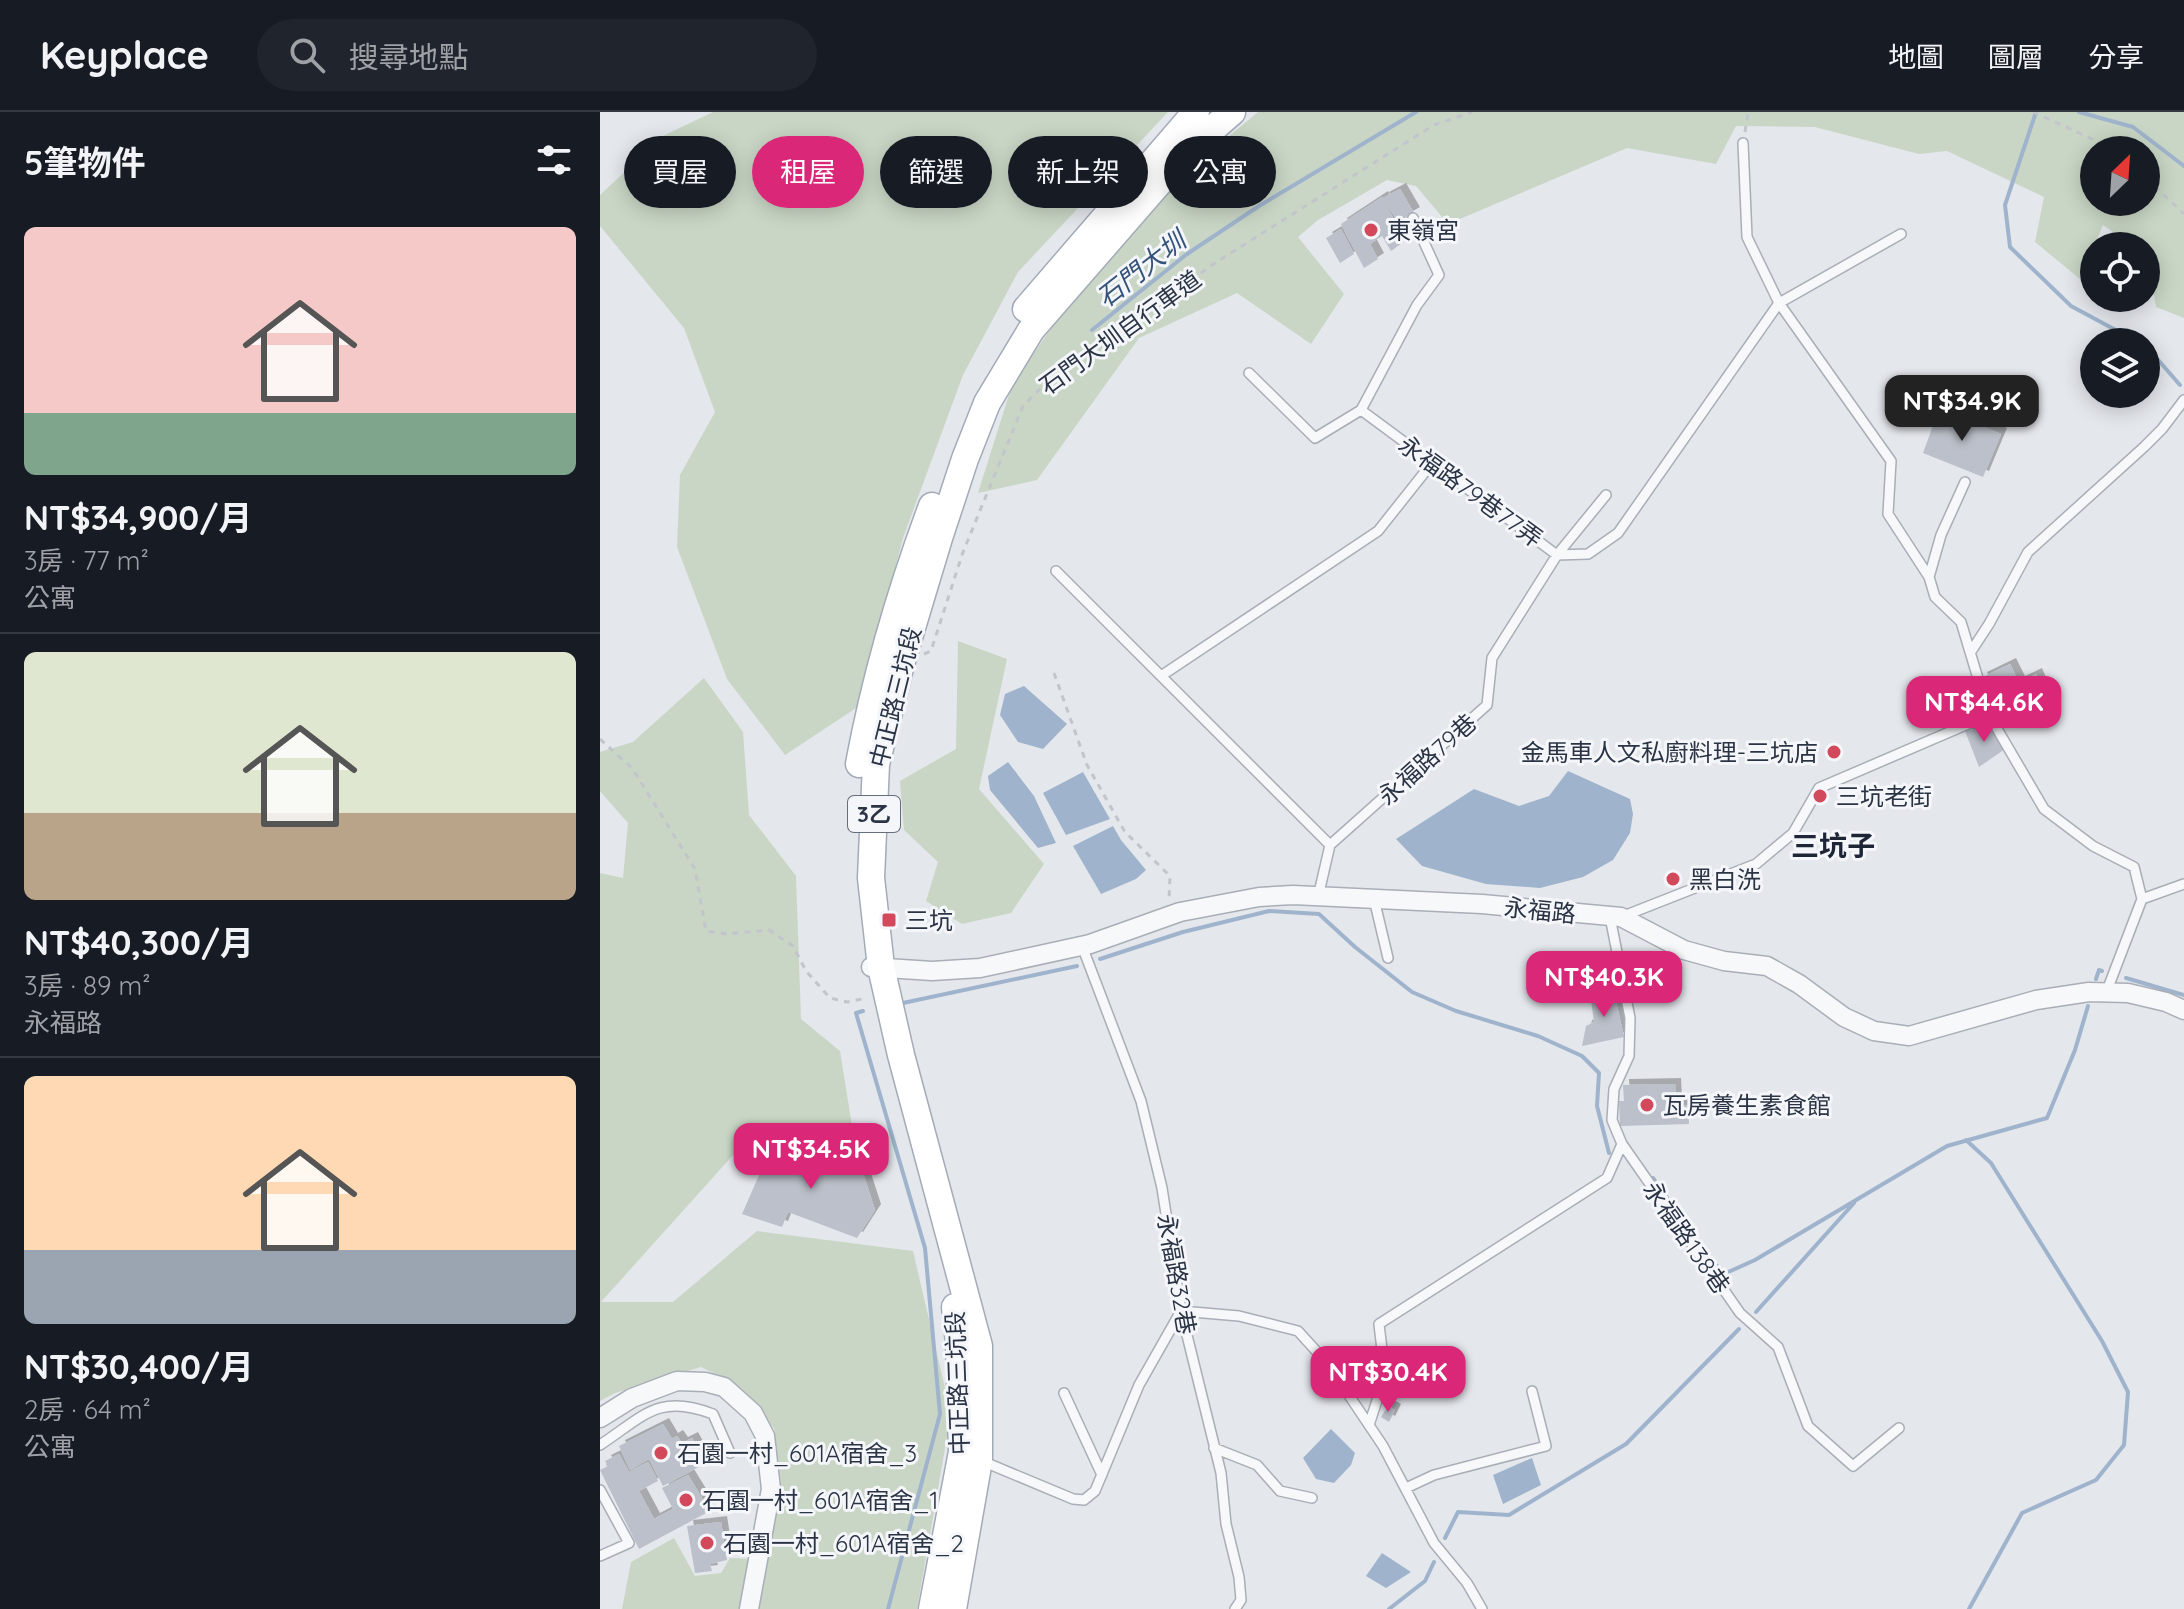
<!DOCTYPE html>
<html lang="zh-TW">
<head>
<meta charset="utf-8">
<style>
  :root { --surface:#171b24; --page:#20242c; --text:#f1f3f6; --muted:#9ea1a6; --line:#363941; --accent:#db2777 }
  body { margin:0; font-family:Quicksand,"Noto Sans TC",sans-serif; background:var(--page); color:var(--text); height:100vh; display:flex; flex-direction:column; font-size:30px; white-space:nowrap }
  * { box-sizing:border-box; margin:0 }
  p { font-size:26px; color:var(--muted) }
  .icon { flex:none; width:44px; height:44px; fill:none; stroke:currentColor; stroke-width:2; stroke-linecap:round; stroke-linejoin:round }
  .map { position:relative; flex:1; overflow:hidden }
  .details { display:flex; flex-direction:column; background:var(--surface); width:600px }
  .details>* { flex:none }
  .top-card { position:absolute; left:24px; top:24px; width:760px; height:72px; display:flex; gap:16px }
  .needle { width:52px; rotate:25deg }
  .controls { position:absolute; left:1480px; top:24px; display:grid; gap:16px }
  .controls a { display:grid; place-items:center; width:80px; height:80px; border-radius:50%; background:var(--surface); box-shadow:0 4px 20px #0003; font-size:40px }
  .price { position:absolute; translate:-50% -68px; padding:0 18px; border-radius:16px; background:var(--accent); color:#fff; font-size:26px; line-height:52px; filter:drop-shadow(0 2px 4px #0008) }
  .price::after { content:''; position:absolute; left:50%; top:48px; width:24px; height:18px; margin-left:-12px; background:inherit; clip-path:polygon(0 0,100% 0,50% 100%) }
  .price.active { background:#222; color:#fff }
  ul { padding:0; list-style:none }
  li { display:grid; align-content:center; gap:16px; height:424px; padding:0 24px }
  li+li { border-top:2px solid var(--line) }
  li span { display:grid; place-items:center; height:248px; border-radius:12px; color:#555 }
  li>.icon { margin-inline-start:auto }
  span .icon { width:144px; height:144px; fill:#fffc; stroke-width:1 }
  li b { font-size:34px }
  h2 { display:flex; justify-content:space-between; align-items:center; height:96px; padding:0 24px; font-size:34px }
  .chip { padding:0 28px; border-radius:36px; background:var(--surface); box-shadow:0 4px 20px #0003; font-size:28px; line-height:72px }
  .chip.active { background:var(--accent); color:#fff }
  header { display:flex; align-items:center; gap:48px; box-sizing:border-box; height:112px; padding:0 40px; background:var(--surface); border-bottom:2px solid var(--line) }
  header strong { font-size:38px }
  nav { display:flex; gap:44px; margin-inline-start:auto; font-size:28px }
  .search { width:560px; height:72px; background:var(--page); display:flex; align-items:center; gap:20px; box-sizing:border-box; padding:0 28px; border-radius:44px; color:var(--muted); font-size:30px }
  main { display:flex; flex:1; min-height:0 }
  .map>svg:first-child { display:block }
  .green { fill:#c9d6c5; fill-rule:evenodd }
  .water { fill:#9fb4cc }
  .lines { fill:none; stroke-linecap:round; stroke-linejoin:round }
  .stream { stroke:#9fb4cc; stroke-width:4 }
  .building { fill:#bbc0ca; filter:url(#shadow) }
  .service-casing { stroke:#a9aeb7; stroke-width:12 }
  .minor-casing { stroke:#a9aeb7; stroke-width:21 }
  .primary-casing { stroke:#a3abb8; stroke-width:29 }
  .path { stroke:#c2c5cb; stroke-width:3; stroke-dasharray:6 6; stroke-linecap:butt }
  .service { stroke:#f7f8fa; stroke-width:9 }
  .minor { stroke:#f7f8fa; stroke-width:18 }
  .primary { stroke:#fff; stroke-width:26 }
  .poi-dot { fill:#d1495b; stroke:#f4f6f9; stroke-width:3 }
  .labels { text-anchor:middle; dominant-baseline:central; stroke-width:6; stroke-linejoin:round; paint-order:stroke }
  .shield { fill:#f4f6f9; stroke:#676e7b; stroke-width:2 }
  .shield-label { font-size:22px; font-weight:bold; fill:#2b3445 }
  .poi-label { font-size:24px; fill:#2b3445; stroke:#f4f6f9; text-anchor:start }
  .street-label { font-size:24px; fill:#2b3445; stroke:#f4f6f9 }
  .water-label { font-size:26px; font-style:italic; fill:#34527a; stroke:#f4f6f9 }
  .quarter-label { font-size:28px; font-weight:bold; fill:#1d2536; stroke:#f4f6f9 }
</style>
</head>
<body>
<header>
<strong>Keyplace</strong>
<div class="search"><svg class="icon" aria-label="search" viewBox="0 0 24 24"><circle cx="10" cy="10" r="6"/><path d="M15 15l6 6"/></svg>搜尋地點</div>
<nav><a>地圖</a><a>圖層</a><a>分享</a></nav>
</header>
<main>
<section class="details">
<h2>5筆物件<svg class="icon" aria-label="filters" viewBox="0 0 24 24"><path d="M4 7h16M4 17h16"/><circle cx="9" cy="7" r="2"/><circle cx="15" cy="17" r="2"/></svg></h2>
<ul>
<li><span style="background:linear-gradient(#f6c9c9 75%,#7fa58c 0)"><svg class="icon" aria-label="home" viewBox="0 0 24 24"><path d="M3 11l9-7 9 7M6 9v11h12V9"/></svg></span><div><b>NT$34,900/月</b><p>3房 · 77 m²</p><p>公寓</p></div></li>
<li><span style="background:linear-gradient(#dfe7d0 65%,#b9a48a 0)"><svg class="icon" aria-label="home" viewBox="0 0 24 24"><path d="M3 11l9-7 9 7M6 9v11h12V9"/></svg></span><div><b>NT$40,300/月</b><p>3房 · 89 m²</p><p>永福路</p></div></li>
<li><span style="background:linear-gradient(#ffd9b3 70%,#9aa5b1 0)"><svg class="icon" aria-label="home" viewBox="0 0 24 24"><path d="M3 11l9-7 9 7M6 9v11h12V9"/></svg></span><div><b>NT$30,400/月</b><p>2房 · 64 m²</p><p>公寓</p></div></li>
</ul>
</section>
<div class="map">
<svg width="1584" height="1497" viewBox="0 0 1584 1497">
  <defs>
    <filter id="shadow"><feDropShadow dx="6" dy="-6" stdDeviation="0" flood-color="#0004"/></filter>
  </defs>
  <rect width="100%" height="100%" fill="#e4e7ec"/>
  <path class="green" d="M113,0H568L418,160L363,263L303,426L259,594L185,643L127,567L77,435L80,363L115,300L84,216L0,114V83L63,24Z
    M658,0H1584V206L1556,195L1546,134H1534L1503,113L1480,167L1435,130L1444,85L1347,39L1319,42L1215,15L1136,14L1116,52L1027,36L848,112L816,74L787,68L718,108L698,125L744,182L711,232L637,181L539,226L437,368L378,381L413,270L460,204L558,84ZM1494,38H1546V90H1494Z
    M358,529L407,547L379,677L444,752L411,801L362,812L326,789L338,750L304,718L300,669L356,637Z
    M104,566L143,620L149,703L196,764L201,907L240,939L253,1020L161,1012L1,1190H73L157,1119L313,1139L351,1302L317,1497H158L181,1370L174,1316L134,1271L101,1255L15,1281L0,1289V761L23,766L28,711L0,679V640L33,630Z
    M74,1426L95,1464L121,1461L130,1446L153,1447L142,1497H22L31,1450Z"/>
  <path class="water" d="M424,574L467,612L443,637L418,630L400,603L405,582Z
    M408,650L434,684L456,731L438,736L390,678L388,664Z
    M968,659L1030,687L1033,702L1030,721L1013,748L983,765L940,776L886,772L822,754L796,727L874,677L919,694L949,684Z
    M483,660L510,707L466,723L443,681Z
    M513,714L521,728L546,758L536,767L501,782L473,734Z
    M731,1317L755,1341L751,1353L734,1371L716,1367L703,1346Z
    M932,1346L941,1373L903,1392L893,1363Z
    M782,1441L811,1460L786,1476L766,1464Z"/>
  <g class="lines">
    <path class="stream" d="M1436,0L1405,93L1410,135L1471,194L1538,230
      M1479,0L1533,15L1584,54
      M492,218L587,142L659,94L816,0
      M1546,234L1580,273
      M500,847L583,820L669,799L719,802L755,835L812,880L856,899L938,924L982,944L999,961L997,994L1009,1041
      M1526,866L1584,883
      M1496,867L1499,858L1502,859
      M303,891L477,854
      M263,899L256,901L325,1136L340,1302L288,1497
      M1366,1028L1391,1051L1502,1229L1528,1280L1524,1333L1496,1368L1422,1401L1369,1497
      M1053,1066L1112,1150L1126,1161L1155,1148L1347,1034L1447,1006L1475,938L1488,894
      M1156,1200L1254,1091
      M845,1426L858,1400L909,1403L1026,1332L1139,1217
      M789,1497L825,1469L834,1450"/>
  </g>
  <path class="building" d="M800,77L814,101L798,110L783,86Z
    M782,85L805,129L791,139L782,124L770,132L778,147L764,156L741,112Z
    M741,117L754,142L740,151L726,126Z
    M1339,297L1401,322L1383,365L1323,341Z
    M1410,552L1419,570L1436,562L1447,587L1425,597L1429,604L1405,615L1381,566Z
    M1374,589L1378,599L1368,603L1364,593Z
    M1390,614L1405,637L1379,655L1365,619Z
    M1013,877L1024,925L982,934L986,914L994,910L990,880Z
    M1075,972L1076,993H1088L1089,1012L1020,1014L1019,989H1024L1023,973Z
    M174,1029L211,1047L217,1032L261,1055L275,1098L257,1126L188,1100L182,1115L142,1102Z
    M788,1294L795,1298L789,1310L781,1305Z
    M63,1312L72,1327L77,1324L82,1331L92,1326L106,1351L63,1374L49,1347L30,1358L19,1334Z
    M19,1342L29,1360L48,1350L58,1369L39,1379L54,1407L73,1397L62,1376L88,1363L110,1399L39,1437L0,1358L8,1354L5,1349Z
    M121,1410L127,1448L110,1452L112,1459L95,1461L87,1414Z"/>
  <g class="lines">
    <defs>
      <path id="service" d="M1143,31L1147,125L1179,191L1291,349L1288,402L1329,465L1335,485L1361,510L1389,603L1444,697L1493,734L1534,755L1542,787L1506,881
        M813,106L839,163L817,193L761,298L957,443L988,442L1018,421L1179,191L1301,122
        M649,261L715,326L761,298
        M456,459L730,733
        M1329,465L1341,423L1365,370
        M1372,538L1389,512L1428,440L1544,335L1562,317L1584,288
        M561,564L778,419L832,351
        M718,785L730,733L887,593L892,546L957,443L1006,383
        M774,787L788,846
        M1542,787L1584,772
        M1010,805L1030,906L1029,944L1014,977L1012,1008L1022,1032L1140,1201L1178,1235L1208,1314L1253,1354L1299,1316
        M1021,805L1156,752L1193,721L1219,676L1389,603
        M482,834L541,989L562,1076L581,1199L621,1361L626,1412L639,1465L641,1488L635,1497
        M581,1199L639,1204L698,1219L728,1252L783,1334L834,1431L867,1471L882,1497
        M464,1281L502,1363
        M769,1313L785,1264L779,1212L1007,1066L1022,1032
        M0,1333C44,1304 58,1281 113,1302L130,1341
        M614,1336L657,1353L680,1379L712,1386
        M382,1349L473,1387L484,1388L495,1379L539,1273L581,1199
        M806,1376L834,1363L946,1334L932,1279
        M0,1378L29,1431L0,1444"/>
      <path id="minor" d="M271,855L332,859L380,856L490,832L580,800L659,785L693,783L882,792L1021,805L1084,838L1124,849L1167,854L1199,872L1244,905L1274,919L1309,924L1436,888L1489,880L1528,881L1566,890L1584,898
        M0,1306L32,1286L77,1269L105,1270L124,1275L153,1301L165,1324L171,1377L149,1497"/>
      <path id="primary" d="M426,197L596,0
        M259,652C275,566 301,477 332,394
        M332,1497L362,1340L359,1231L355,1195
        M353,1497L379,1348V1234L301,943L281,855L271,766L276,652L301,552L339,426L365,347L387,291L431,218L585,41L632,0"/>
    </defs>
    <use href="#service" class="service-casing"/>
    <use href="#minor" class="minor-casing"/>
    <use href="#primary" class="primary-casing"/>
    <path class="path" d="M1433,0L1516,38
      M1145,20L1148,0
      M1546,66L1584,102
      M324,542L331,539L363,440L423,294L447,270L615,151L834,13L872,0
      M454,561L487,653L525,720L570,764L569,789
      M0,627L32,656L95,757L106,819L127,822L169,818L193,834L206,859L230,886L247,890L267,886"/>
    <use href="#service" class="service"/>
    <use href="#minor" class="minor"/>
    <use href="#primary" class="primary"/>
  </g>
  <g class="poi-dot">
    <circle cx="771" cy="118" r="8"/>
    <circle cx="1234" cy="640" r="8"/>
    <circle cx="1220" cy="684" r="8"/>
    <circle cx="1073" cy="767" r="8"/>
    <rect x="281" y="800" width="16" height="16" rx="4"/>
    <circle cx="1047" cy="993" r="8"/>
    <circle cx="61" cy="1341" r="8"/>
    <circle cx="86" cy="1388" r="8"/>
    <circle cx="107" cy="1431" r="8"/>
  </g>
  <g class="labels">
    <rect class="shield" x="248" y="684" width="52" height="36" rx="6"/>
    <g class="shield-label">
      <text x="274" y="702">3乙</text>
    </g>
    <g class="poi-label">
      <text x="787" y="118">東嶺宮</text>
      <text x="1218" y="640" text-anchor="end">金馬車人文私廚料理-三坑店</text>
      <text x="1236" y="684">三坑老街</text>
      <text x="1089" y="767">黑白洗</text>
      <text x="305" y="808">三坑</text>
      <text x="1063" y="993">瓦房養生素食館</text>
      <text x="77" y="1341">石園一村_601A宿舍_3</text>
      <text x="102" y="1388">石園一村_601A宿舍_1</text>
      <text x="123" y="1431">石園一村_601A宿舍_2</text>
    </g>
    <g class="street-label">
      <text transform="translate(520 220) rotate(-36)">石門大圳自行車道</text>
      <text transform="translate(871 379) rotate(36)">永福路79巷77弄</text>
      <text transform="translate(295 585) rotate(-76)">中正路三坑段</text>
      <text transform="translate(827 647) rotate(-42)">永福路79巷</text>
      <text transform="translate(940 798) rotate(6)">永福路</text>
      <text transform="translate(1087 1125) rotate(55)">永福路138巷</text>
      <text transform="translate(577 1162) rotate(80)">永福路32巷</text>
      <text transform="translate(357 1271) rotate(-92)">中正路三坑段</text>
    </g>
    <g class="water-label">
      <text transform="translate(541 157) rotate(-38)">石門大圳</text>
    </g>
    <g class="quarter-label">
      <text x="1233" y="733">三坑子</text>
    </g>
  </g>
</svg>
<div class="controls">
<a><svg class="needle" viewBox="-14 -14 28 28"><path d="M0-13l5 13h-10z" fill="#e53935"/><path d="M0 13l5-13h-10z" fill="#9ea1a6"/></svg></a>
<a><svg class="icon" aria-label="locate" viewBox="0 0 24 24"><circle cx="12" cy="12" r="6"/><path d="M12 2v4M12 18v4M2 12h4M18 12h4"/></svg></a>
<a><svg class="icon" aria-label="layers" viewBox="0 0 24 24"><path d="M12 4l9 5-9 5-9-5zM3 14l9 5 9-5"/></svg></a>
</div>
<b class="price active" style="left:1362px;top:331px">NT$34.9K</b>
<b class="price" style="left:1384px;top:632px">NT$44.6K</b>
<b class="price" style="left:1004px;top:907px">NT$40.3K</b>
<b class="price" style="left:211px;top:1079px">NT$34.5K</b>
<b class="price" style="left:788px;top:1302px">NT$30.4K</b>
<div class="top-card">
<a class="chip">買屋</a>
<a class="chip active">租屋</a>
<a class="chip">篩選</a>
<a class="chip">新上架</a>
<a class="chip">公寓</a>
</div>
</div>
</main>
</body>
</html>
